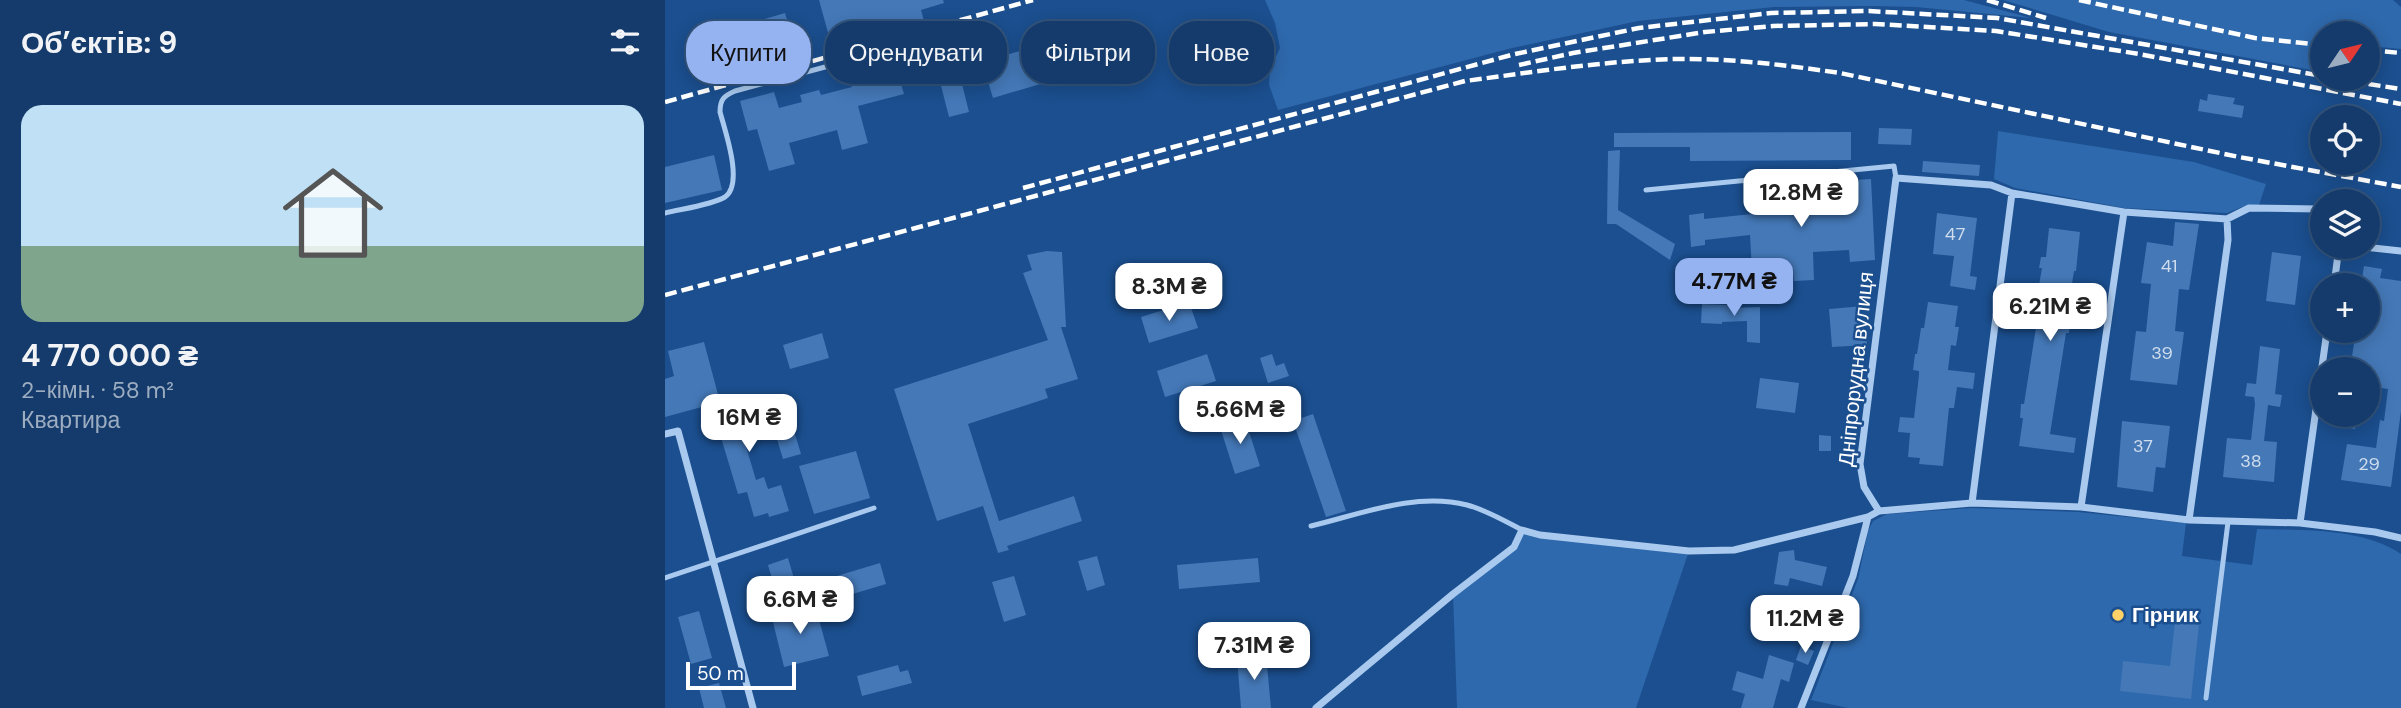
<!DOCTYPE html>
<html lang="uk">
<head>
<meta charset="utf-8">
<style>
  :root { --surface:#143b6b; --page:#1d4271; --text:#f1f3f6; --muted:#9dadc1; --line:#33557e; --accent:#95b2f1 }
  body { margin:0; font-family:"DM Sans",sans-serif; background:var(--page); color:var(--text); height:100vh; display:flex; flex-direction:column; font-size:26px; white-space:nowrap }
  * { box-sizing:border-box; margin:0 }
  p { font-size:23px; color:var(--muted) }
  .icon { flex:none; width:38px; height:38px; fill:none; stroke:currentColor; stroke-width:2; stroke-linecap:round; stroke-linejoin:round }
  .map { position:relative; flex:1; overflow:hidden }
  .side { display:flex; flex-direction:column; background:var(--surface); width:665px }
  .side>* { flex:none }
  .guide { position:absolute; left:21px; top:21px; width:665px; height:63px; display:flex; gap:14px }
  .needle { width:46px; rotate:55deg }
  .tools { position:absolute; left:1645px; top:21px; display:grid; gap:14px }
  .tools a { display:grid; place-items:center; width:70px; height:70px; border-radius:50%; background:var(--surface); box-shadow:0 4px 18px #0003,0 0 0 2px var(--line); font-size:35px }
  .scale { position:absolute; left:21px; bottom:18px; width:110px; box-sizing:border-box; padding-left:7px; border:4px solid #fff; border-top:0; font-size:19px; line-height:24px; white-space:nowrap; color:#fff; -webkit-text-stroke:5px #1b4f8f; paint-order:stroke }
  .price { position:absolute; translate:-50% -60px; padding:0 16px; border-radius:14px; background:#fff; color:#222; font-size:23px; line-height:46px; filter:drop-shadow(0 2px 4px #0008) }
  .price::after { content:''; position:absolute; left:50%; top:42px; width:21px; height:16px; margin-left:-10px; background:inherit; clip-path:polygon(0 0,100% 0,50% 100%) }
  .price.on { background:var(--accent); color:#111 }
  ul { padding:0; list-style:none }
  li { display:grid; align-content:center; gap:14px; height:371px; padding:0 21px }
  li+li { border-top:2px solid var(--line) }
  li span { display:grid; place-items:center; height:217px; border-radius:21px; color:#555 }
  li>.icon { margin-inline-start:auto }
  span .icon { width:126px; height:126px; fill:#fffc; stroke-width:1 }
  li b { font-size:30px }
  h2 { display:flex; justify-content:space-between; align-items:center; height:84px; padding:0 21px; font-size:30px }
  .pill { padding:0 24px; border-radius:28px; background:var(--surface); box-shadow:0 4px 18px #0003,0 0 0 2px var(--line); font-size:24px; line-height:63px }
  .pill.on { background:var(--accent); color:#111 }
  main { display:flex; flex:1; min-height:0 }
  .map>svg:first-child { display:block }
  .green { fill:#2e69ad }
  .building { fill:#4478b7 }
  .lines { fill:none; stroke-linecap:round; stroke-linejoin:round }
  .service { stroke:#a9c9ee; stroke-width:5 }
  .minor { stroke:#a9c9ee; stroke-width:7 }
  .rail { stroke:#fff; stroke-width:4.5; stroke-dasharray:12 5; stroke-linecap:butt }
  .poi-dot { fill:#ffd166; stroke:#1b4f8f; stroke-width:2.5 }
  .labels { text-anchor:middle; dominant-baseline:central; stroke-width:5; stroke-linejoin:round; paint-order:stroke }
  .number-label { font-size:18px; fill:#d0dded }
  .street-label { font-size:21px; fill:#fff; stroke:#1b4f8f }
  .poi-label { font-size:21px; font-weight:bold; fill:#fff; stroke:#1b4f8f; text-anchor:start }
</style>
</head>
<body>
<main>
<section class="side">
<h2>Об’єктів: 9<svg class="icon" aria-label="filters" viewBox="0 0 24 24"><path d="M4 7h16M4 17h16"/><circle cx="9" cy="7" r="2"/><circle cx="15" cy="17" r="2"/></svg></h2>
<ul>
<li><span style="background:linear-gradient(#bfe0f5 65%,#7fa58c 0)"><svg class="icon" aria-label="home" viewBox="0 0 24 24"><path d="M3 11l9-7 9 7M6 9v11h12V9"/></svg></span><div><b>4 770 000 ₴</b><p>2-кімн. · 58 m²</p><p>Квартира</p></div></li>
</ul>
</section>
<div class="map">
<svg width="1736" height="708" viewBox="0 0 1736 708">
  <rect width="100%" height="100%" fill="#1b4f8f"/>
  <path class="green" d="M600,0H1299L1366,18L1251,7L1207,6L1109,7L973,21L843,49L613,110L604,85L605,69L615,48L610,23Z
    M1338,0H1728L1736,7V49L1703,46V33H1657V72L1444,32Z
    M1333,131L1529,162L1601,184L1594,205H1582L1562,213L1459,208L1350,188L1329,179Z
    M1307,508L1413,512L1521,523L1517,556L1587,565L1592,529C1638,530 1698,528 1736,554V708H1183L1146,700L1193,579L1203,531L1208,521L1222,514Z
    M857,530L1024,551L971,708H792L788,594L849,547Z"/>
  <path class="building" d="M154,0H278L279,3L256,10L259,21L167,47Z
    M120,13L131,50L68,67L63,47L55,49L48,25L70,19L72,27Z
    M379,44L389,80L328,98L317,62Z
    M291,60L304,112L284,117L271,66Z
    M232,70L239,94L193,106L203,143L177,150L172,130L124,143L130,164L104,171L92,129L83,131L75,101L109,92L114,108L137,102L135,95L154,90L156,95L187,87L186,82Z
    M1543,94L1570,98L1568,104L1579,106L1577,118L1533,111L1535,99L1542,101Z
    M1214,128L1247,129L1246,145L1213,144Z
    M1186,132V160L1025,161V147H949V133Z
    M955,150L953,210L1010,244L1005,260L951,224H942L943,151Z
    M49,155L57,190L0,203V167Z
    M1258,161L1315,165L1314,176L1257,172Z
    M1206,179L1210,260L1185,262L1184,250L1148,252L1149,280L1129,281L1128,269L1087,271L1085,235L1040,240V245L1026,247L1024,215L1039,213V219L1087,214L1086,209L1108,207V215L1150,212L1148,182Z
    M1272,213L1312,218L1305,276L1312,277L1310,290L1285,286L1289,256L1268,254Z
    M1510,222L1534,224L1524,290L1514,289L1510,331L1519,332L1512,385L1465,380L1471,331L1481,332L1486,284L1476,283L1482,242L1508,246Z
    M1384,228L1415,232L1411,271H1409L1401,321L1405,322L1404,333H1401L1385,434L1411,438L1409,453L1354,446L1358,418H1355L1356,404H1359L1372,321L1368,320L1377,268H1374L1376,257H1381Z
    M382,251L397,252L401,327H396L413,379L380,389L383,398L303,424L334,521L409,496L417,521L342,546L344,550L333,553L318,506L272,521L229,389L383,340L358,273L367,270L362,255Z
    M1607,252L1636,256L1630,305L1601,301Z
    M1699,266L1717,269L1715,278L1736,281V411L1726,487L1676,480L1682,444L1711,448L1715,420L1719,421L1723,389L1703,386V369H1685L1691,331H1703V285H1696Z
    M524,302L533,328L484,343L476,317Z
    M1263,302L1293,306L1290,327H1294L1291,346L1286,345L1283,370L1310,373L1308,389L1292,387L1289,408H1284L1278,466L1254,464L1255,458L1243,457L1245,433L1233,432L1235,417L1249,418L1254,375V371L1248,370L1250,354H1252L1256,328H1259Z
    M1037,304L1065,305V308L1095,307V343L1082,342V321L1057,322V324L1036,323Z
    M1199,306L1202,345L1167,347L1164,309Z
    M157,333L164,358L125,369L118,345Z
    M39,342L55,402L0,417V379L9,376L3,351Z
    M1595,346L1615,349L1610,394L1617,395L1615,407L1603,405L1599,441L1612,442L1609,482L1558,477L1562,438L1586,440L1590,404L1589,397L1580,396L1582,383L1591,384Z
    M542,354L551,381L500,397L492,371Z
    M607,354L611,366L619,363L624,376L603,383L595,358Z
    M1095,378L1134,383L1130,413L1091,408Z
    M98,397L108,432L79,440L91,480L99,477L103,489L116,485L124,511L104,517L103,513L89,517L82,492L73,494L48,411Z
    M648,414L681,511L661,517L628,421Z
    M1675,415L1692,416L1690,429L1673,426Z
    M580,419L595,466L570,474L555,427Z
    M1457,421L1505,426L1500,468L1491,467L1488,492L1452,487Z
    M129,431L136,454L118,459L111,436Z
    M1154,435L1166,436V451H1154Z
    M191,451L205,498L149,514L134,466Z
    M1129,550L1130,560L1162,567L1157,586L1125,578L1123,586L1109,584L1114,552Z
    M432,556L440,585L422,591L413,561Z
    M123,558L130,582L110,589L103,565Z
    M593,558L595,582L514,589L512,565Z
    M215,563L221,584L171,599L165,578Z
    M349,576L361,615L339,622L327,582Z
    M150,605L164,656L119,667L106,614Z
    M34,611L47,658L26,664L13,617Z
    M1133,615L1147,618L1143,636L1129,633Z
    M1510,622L1534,625L1526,699L1455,691L1458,661L1505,666Z
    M1136,646L1149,651L1143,665L1131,660Z
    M601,655L606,708H576L572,658Z
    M1104,655L1129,663L1124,682L1116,679L1108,708H1076L1080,694L1067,690L1072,671L1098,679Z
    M233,665L235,672L243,670L247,683L197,696L192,676Z
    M54,683L61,708H39L34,688Z"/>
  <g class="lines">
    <path class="service" d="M981,190L1229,166L1231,178
      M0,213C16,209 47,205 60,197C79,184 60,131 55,112C55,99 59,96 70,91L261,40
      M646,526C696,514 750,492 802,505C821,510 840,521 857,530
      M0,578L209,508
      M1541,698L1563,522"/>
    <path class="minor" d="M1699,247L1736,251
      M1669,285L1674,247
      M0,434L13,431L88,708
      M1307,503L1347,193
      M1416,507L1459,212
      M1214,511L1199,487L1195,464L1231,178L1326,185L1347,193L1459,212L1562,219L1584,208L1654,209L1657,212
      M1524,520L1563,240L1562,219
      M1635,523L1662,331
      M651,708L788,594L849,547L857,530L875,535L1024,551L1069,550L1203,517L1214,511L1307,503L1416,507L1524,520L1635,523L1710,532L1736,538
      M1136,708L1188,576L1203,517"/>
    <path class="rail" d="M1322,0L1381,18
      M1414,0L1590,38L1657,45
      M1703,50L1736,53
      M854,65L908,53L1040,32L1108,26L1210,24L1331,31L1474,54L1736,104
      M1670,79L1736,89
      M0,102L368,0
      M358,188L850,54L974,28L1106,13L1204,11L1332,18L1657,76
      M0,295L800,81C862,73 924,63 987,60C1050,56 1113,64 1175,73L1574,157L1736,187"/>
  </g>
  <circle class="poi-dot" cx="1453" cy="615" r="7"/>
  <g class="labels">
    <g class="number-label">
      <text x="1290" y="234">47</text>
      <text x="1504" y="266">41</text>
      <text x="1497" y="353">39</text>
      <text x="1478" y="446">37</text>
      <text x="1586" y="461">38</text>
      <text x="1704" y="464">29</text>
    </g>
    <g class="street-label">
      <text transform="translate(1191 369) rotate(-84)">Дніпрорудна вулиця</text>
    </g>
    <g class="poi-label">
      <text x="1467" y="615">Гірник</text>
    </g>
  </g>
</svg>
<div class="tools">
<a><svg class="needle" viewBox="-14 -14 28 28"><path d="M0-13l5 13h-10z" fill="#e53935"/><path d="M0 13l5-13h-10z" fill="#9dadc1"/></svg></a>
<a><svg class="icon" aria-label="locate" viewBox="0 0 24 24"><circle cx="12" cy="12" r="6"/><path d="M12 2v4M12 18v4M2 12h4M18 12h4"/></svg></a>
<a><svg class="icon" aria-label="layers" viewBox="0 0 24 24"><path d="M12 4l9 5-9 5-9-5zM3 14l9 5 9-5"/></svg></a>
<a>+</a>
<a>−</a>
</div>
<div class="scale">50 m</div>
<b class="price" style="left:1136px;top:229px">12.8M ₴</b>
<b class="price on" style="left:1069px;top:318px">4.77M ₴</b>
<b class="price" style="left:504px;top:323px">8.3M ₴</b>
<b class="price" style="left:1385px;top:343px">6.21M ₴</b>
<b class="price" style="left:575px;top:446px">5.66M ₴</b>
<b class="price" style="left:84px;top:454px">16M ₴</b>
<b class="price" style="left:135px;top:636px">6.6M ₴</b>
<b class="price" style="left:1140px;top:655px">11.2M ₴</b>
<b class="price" style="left:589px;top:682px">7.31M ₴</b>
<div class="guide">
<a class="pill on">Купити</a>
<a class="pill">Орендувати</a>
<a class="pill">Фільтри</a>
<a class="pill">Нове</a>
</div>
</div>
</main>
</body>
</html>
